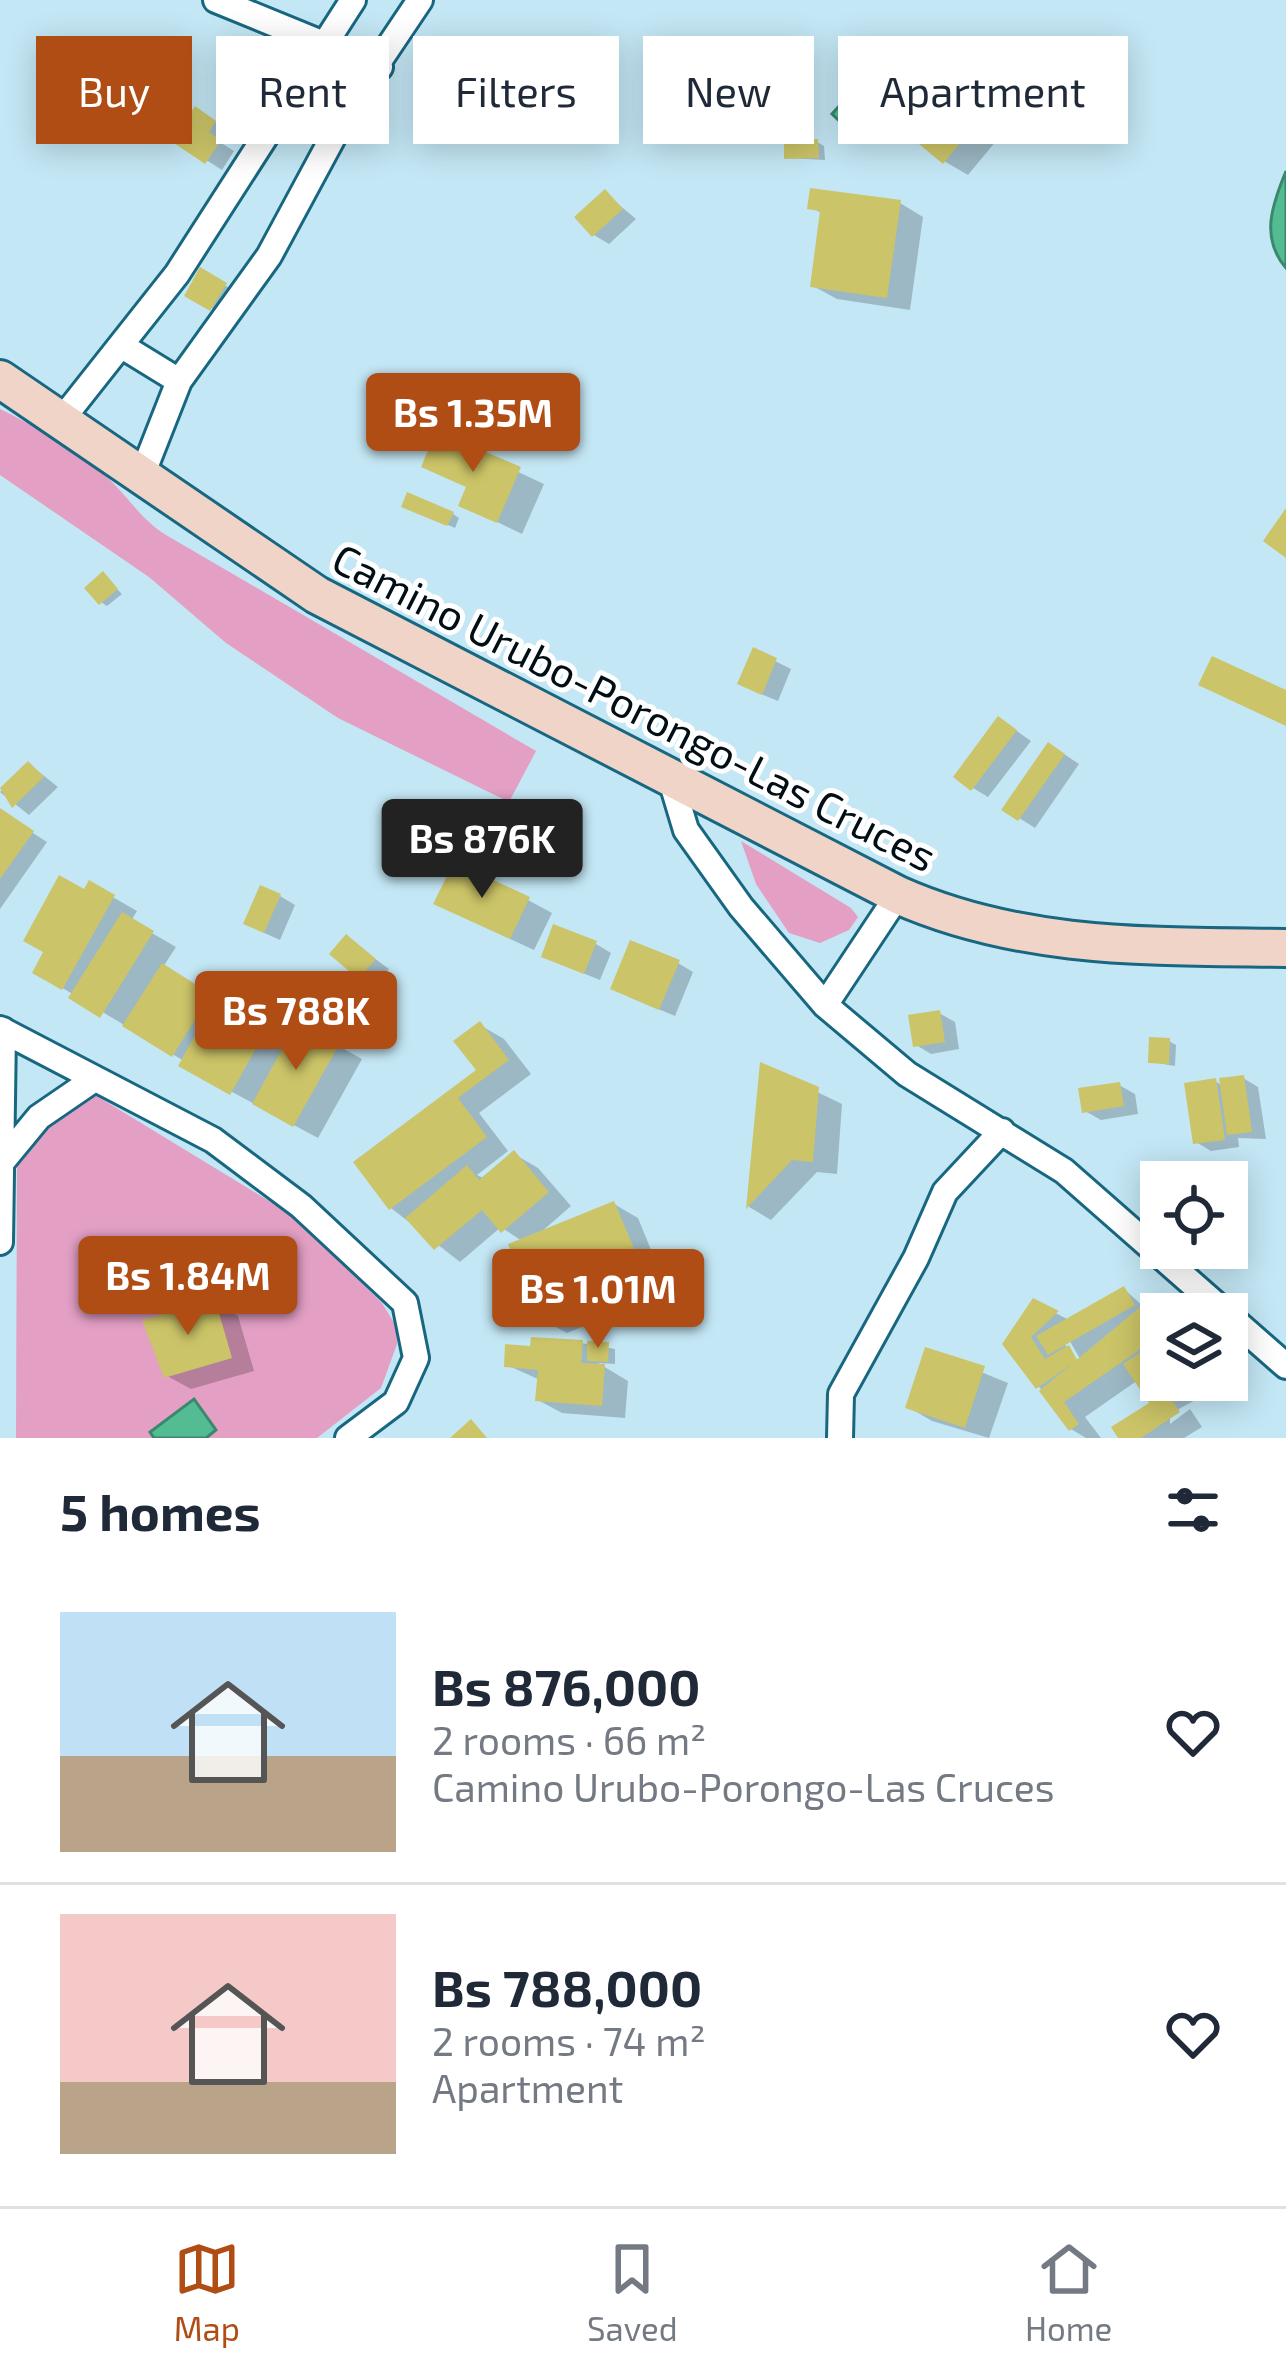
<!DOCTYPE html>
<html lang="en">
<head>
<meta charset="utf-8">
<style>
  :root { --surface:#fff; --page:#f2f2f3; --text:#1f2937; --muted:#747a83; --line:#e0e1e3; --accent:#b04d15 }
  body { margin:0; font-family:"Exo 2",sans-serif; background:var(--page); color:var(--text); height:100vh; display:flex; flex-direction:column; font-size:45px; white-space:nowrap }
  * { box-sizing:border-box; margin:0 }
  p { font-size:39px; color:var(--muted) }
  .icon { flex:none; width:66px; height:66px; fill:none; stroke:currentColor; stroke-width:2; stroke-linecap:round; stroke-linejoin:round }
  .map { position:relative; height:1438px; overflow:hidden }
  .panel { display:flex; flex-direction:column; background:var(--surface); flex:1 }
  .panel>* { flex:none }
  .hud { position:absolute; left:36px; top:36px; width:1215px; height:108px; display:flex; gap:24px }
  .fabs { position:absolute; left:1140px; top:1161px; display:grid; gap:24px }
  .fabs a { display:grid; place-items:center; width:108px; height:108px; border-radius:0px; background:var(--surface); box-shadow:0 6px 30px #0003; font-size:60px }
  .price { position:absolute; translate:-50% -102px; padding:0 27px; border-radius:12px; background:var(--accent); color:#fff; font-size:39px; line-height:78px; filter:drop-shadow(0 3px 6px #0008) }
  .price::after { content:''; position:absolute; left:50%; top:72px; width:36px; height:27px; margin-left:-18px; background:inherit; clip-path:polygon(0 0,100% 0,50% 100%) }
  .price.current { background:#222; color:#fff }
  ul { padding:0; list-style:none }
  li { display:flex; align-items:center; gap:36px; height:300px; padding:0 60px }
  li+li { border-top:3px solid var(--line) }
  li span { display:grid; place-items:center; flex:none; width:336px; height:240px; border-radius:0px; color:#555 }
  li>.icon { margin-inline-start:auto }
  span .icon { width:144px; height:144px; fill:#fffc; stroke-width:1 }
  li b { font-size:51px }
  h2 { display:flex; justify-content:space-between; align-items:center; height:144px; padding:0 60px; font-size:51px }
  .chip { padding:0 42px; border-radius:0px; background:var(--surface); box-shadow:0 6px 30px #0003; font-size:42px; line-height:108px }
  .chip.current { background:var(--accent); color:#fff }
  .tab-bar { display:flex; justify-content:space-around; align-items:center; height:168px; border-top:3px solid var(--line); background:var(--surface); font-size:33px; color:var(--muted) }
  .tab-bar a { display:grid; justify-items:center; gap:6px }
  .tab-bar .current { color:var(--accent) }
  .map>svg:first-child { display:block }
  .green { fill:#e39fc4 }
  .water { fill:#53bc93; stroke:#3a886e; stroke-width:3 }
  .shadow { fill:#0003; fill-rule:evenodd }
  .building { fill:#cbc468 }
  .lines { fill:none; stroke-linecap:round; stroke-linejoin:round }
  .street-casing { stroke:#186781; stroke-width:30 }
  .secondary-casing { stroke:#186781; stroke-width:42 }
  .street { stroke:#fff; stroke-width:24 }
  .secondary { stroke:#efd4c7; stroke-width:36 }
  .labels { text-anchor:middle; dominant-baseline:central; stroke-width:10; stroke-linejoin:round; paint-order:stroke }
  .street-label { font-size:42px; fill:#000f16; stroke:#fff }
</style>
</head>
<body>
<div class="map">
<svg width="1286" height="1438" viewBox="0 0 1286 1438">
  <rect width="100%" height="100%" fill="#c4e7f5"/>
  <path class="green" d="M0,409C38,428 82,452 112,482C132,502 142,520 166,535L536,751L509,802L338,718L226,643L149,577L0,475Z
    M741,841L851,908L858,917L849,930L820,943L789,933L756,884Z
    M95,1095L292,1215L382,1303L396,1326L397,1344L381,1388L317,1438H16L17,1164C35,1135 60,1102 95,1095Z"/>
  <path class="water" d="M868,74L888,92L851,132L832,114Z
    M1286,171V268C1260,238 1272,205 1286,171Z
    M194,1399L216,1430L206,1438H154L150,1432Z"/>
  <path class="shadow" d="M927,66L985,108L974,122L996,141L968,175L944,161Z
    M211,119L230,132L223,144L234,151L222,170L175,140Z
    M817,142L824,146L825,160L787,158Z
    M605,193L636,219L609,244L594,235Z
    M900,203L923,217L910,310L837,299L813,286L823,214L810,207Z
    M201,271L240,294L227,317L188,295Z
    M438,435L544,484L522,534L462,505L469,488L424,466Z
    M412,509L453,514L459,518L455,528Z
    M103,575L122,594L107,606L101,602Z
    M755,651L791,669L778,701L756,692Z
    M1014,729L1031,741L988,797L973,788Z
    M1064,754L1079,764L1035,828L1005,809Z
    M29,764L58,787L29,815L0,792Z
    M0,812L47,842L0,909Z
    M90,884L137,911L131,921L176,947L163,967L291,1038L299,1024L362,1059L318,1138L182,1065L184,1061L36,972Z
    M280,896L295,905L280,940L262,932Z
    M528,900L552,913L534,950L461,916Z
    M347,938L389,969L375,985L360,977Z
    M596,944L611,953L600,980L560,964Z
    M678,963L693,972L675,1016L629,997Z
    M939,1013L955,1022L959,1049L931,1054L916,1045Z
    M480,1025L504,1039L531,1074L479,1113L508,1151L477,1175L485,1179L514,1154L538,1168L571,1206L540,1233L614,1204L638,1218L663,1279L623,1295L628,1308L567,1333L543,1320L522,1241L501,1227L460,1262L391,1208L357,1163L480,1071Z
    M1169,1041L1176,1045L1175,1066L1151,1062Z
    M763,1066L842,1104L837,1174L817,1172L771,1220L749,1207Z
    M1243,1078L1258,1087L1266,1139L1238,1138L1239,1147L1211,1151L1196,1142L1215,1081L1223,1086Z
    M1119,1085L1135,1094L1138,1114L1101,1120L1085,1111Z
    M1124,1289L1144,1307L1151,1301L1173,1314H1161V1380H1227V1362L1237,1377L1170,1414V1424L1190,1409L1202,1427L1184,1438H1122L1115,1428L1153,1404L1138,1380L1085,1417L1101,1438H1086L1071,1429L1006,1343L1034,1302L1069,1320ZM1063,1329L1080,1359L1075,1362L1058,1332Z
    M214,1302L238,1316L254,1371L191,1389L167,1376Z
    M582,1343L615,1349V1364L598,1363L628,1381L625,1418L562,1413L538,1400L540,1380L507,1365Z
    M927,1350L1008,1383L989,1438L932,1421L908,1407Z"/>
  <path class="building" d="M926,62L964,93L952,106L975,125L943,164L883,114Z
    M195,106L216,121L209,132L221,140L205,164L171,141Z
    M818,139L819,158L784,159V140Z
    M810,188L901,200L887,298L810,287L820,211L807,209Z
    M605,189L623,209L592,237L574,217Z
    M200,267L227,283L210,311L184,296Z
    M436,431L521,467L497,523L458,506L466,487L421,467Z
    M407,492L454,512L447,526L401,507Z
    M1286,508V558L1263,541Z
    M103,571L118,589L99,605L84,588Z
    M753,647L777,658L762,695L737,684Z
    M1212,656L1286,690V726L1198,685Z
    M998,716L1017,730L971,791L953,777Z
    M1048,742L1065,754L1018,821L1001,810Z
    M28,761L44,777L12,808L0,788Z
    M0,808L34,831L0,879Z
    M454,862L530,897L510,939L433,904Z
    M59,875L84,889L89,880L115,895L62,990L32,973L43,952L23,941Z
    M260,885L281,894L264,933L243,924Z
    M122,912L154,931L100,1018L68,998Z
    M553,924L597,941L584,974L541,957Z
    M346,934L376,959L358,979L329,954Z
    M630,940L680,960L659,1010L610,989Z
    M162,963L211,994L172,1057L122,1026Z
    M218,994L270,1023L230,1095L178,1066Z
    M940,1010L945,1042L913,1047L908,1015Z
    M298,1020L340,1043L293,1127L252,1104Z
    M480,1021L509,1060L458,1098L487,1137L389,1210L353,1162L476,1070L453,1041Z
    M1149,1037L1170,1038L1169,1064L1148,1063Z
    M760,1062L819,1087L813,1162L792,1160L746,1209Z
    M1244,1075L1252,1132L1227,1135L1219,1078Z
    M1216,1078L1225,1140L1193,1144L1184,1083Z
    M1120,1082L1124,1106L1082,1113L1078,1088Z
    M514,1150L549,1192L501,1233L482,1210L434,1250L405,1218L467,1165L479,1180Z
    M614,1201L641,1265L601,1282L606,1295L540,1322L508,1244Z
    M1124,1286L1135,1305L1048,1355L1036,1336Z
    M1033,1298L1059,1311L1031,1337L1045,1359L1069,1345L1077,1360L1036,1389L1002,1344Z
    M1151,1298L1161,1311V1335L1064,1402L1079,1424L1069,1431L1039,1391Z
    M215,1299L232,1358L164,1378L142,1320Z
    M531,1337L583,1340L581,1363L605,1364L602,1406L535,1401L538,1370L504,1367L505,1344L530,1346Z
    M1161,1339V1380H1188L1167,1393L1180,1412L1141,1438H1118L1111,1427L1149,1403L1123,1364Z
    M587,1341L609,1342L608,1362L587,1361Z
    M925,1347L985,1366L965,1428L905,1408Z
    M471,1419L487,1438H450Z"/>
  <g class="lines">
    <defs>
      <path id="street" d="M216,0L380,67
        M122,346L179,381
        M63,418L177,274L353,0
        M142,475L179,381L269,256L353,100L420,0
        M671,780L686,830L741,907L825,1005L907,1074L1064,1171L1286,1366
        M825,1005L898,895
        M0,1029L213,1140L301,1206L405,1303L416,1358L396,1402L348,1438
        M1,1163L39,1117L93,1080
        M0,1242L3,1030
        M840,1438L841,1394L916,1258L945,1192L1002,1131"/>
      <path id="secondary" d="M0,379L317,595L898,895C1022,950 1152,946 1286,948"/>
    </defs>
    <use href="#street" class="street-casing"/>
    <use href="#secondary" class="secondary-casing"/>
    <use href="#street" class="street"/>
    <use href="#secondary" class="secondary"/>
  </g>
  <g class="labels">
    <g class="street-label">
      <text transform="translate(635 706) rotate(27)">Camino Urubo-Porongo-Las Cruces</text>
    </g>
  </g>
</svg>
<div class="fabs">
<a><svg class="icon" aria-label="locate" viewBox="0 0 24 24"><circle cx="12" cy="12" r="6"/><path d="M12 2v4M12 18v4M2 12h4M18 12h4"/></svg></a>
<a><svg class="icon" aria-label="layers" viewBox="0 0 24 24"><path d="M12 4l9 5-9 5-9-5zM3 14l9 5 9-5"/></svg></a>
</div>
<b class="price" style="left:473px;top:475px">Bs 1.35M</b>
<b class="price current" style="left:482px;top:901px">Bs 876K</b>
<b class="price" style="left:296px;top:1073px">Bs 788K</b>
<b class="price" style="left:188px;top:1338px">Bs 1.84M</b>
<b class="price" style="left:598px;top:1351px">Bs 1.01M</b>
<div class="hud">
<a class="chip current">Buy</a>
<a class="chip">Rent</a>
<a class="chip">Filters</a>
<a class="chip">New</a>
<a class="chip">Apartment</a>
</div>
</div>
<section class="panel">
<h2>5 homes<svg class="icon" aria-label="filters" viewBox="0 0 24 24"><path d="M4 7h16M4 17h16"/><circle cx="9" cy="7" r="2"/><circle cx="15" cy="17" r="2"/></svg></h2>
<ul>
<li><span style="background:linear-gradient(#bfe0f5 60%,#b9a48a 0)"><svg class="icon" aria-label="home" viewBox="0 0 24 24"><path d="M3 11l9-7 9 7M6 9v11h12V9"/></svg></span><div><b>Bs 876,000</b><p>2 rooms · 66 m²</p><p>Camino Urubo-Porongo-Las Cruces</p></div><svg class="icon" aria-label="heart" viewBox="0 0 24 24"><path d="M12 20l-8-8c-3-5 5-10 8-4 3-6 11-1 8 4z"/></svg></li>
<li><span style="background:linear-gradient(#f6c9c9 70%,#b9a48a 0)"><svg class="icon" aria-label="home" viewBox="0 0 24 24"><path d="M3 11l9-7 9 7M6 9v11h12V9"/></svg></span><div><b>Bs 788,000</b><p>2 rooms · 74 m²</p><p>Apartment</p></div><svg class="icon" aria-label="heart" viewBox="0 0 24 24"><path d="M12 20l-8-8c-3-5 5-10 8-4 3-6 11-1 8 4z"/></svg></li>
</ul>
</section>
<nav class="tab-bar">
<a class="current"><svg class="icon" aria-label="map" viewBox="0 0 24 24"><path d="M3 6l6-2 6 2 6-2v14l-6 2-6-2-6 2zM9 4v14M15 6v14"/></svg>Map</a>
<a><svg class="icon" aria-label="saved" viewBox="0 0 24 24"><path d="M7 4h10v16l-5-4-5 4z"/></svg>Saved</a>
<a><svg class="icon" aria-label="home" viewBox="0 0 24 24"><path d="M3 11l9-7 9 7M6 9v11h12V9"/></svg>Home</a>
</nav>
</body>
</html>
